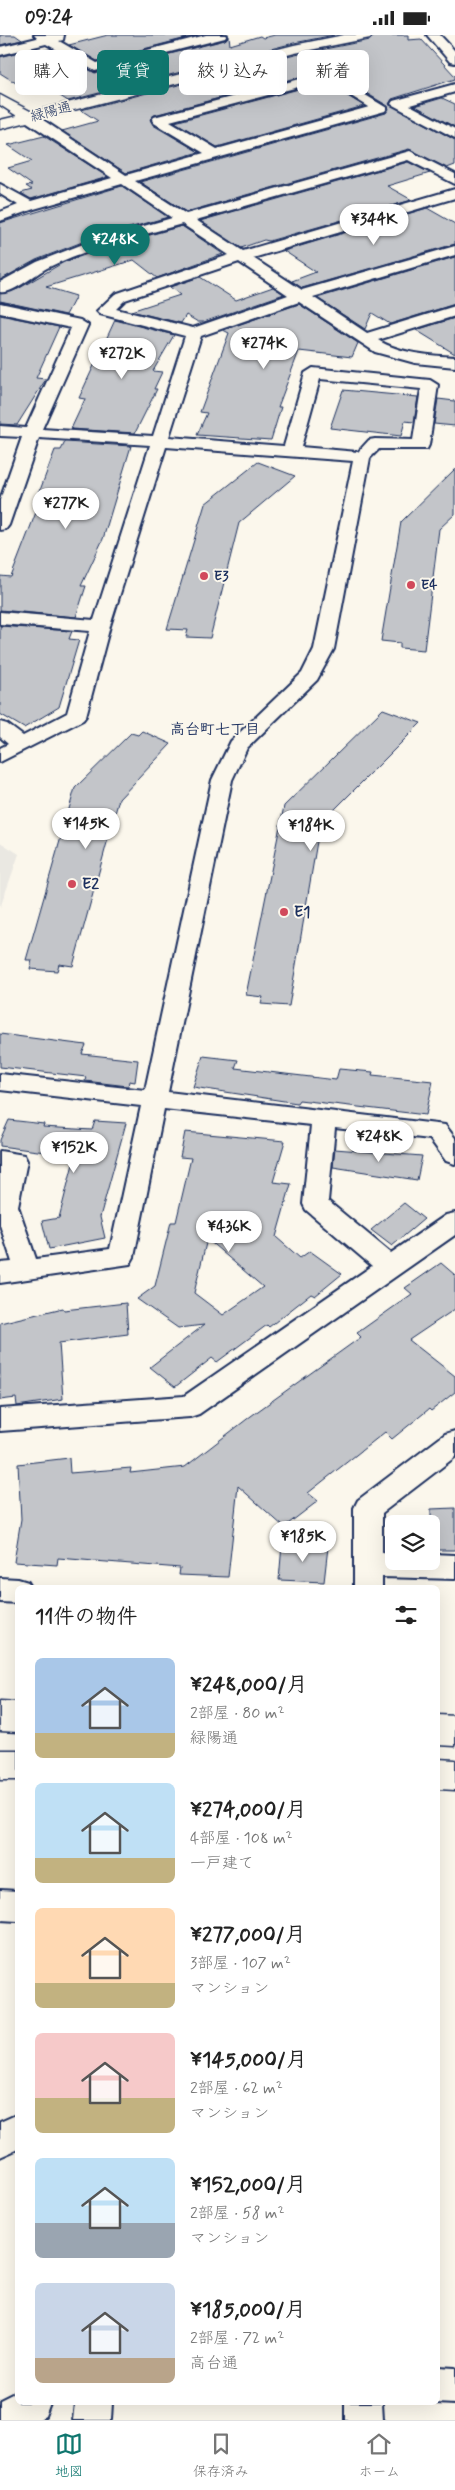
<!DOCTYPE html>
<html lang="ja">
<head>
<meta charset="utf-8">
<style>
  :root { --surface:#fff; --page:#f6f6f6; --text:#222; --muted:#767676; --line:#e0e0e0; --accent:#0f766e }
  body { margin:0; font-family:Mynerve,"Klee One",sans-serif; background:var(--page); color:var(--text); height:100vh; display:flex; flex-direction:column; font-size:19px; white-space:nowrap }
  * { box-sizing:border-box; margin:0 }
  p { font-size:16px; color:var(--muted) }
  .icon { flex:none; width:28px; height:28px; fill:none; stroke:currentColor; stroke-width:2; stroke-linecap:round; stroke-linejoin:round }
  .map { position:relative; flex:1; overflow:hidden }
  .side { position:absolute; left:15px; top:1550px; width:425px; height:820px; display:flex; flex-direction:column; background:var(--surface); border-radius:8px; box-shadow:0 5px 20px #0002 }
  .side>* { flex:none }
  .guide { position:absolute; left:15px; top:15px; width:425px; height:45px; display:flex; gap:10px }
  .fabs { position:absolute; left:385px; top:1480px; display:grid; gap:10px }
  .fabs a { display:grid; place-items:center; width:55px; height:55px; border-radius:8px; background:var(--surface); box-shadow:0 5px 20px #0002; font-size:25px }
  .price { position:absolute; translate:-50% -42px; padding:0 11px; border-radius:18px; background:#fff; color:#222; font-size:16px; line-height:32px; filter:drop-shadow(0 1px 2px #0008) }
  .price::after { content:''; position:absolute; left:50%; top:30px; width:15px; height:11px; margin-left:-8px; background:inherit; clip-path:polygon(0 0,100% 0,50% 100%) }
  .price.selected { background:var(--accent); color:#fff }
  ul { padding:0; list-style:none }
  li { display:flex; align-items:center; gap:15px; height:125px; padding:0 20px }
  li span { display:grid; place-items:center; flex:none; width:140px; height:100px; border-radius:8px; color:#555 }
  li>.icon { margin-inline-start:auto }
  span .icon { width:60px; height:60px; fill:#fffc; stroke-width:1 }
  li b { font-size:21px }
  h2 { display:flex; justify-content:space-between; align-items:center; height:60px; padding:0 20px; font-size:21px }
  .tag { padding:0 18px; border-radius:8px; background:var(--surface); box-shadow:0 5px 20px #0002; font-size:18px; line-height:45px }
  .tag.selected { background:var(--accent); color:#fff }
  .status { display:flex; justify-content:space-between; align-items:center; height:35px; padding:0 25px; background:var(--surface); direction:ltr }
  .status svg { height:14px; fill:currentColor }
  .tabs { display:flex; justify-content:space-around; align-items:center; height:70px; border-top:1px solid var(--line); background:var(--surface); font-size:14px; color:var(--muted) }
  .tabs a { display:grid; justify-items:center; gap:2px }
  .tabs .selected { color:var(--accent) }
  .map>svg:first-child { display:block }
  .built { fill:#eae8e2 }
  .building { fill:#c3c5c9; stroke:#1b2f5e; fill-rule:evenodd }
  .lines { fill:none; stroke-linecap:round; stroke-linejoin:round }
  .street-casing { stroke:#1b2f5e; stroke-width:4 }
  .secondary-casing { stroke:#1b2f5e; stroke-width:3 }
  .street { fill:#fbf7ec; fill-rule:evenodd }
  .secondary { fill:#fbf7ec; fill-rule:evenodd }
  .poi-dot { fill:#d1495b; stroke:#fbf7ec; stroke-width:2 }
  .labels { text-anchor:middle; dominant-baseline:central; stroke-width:4; stroke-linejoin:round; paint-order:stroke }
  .far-street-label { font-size:14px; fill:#1b2f5e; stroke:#fbf7ec }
  .far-poi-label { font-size:14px; font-weight:bold; fill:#1b2f5e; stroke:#fbf7ec; text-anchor:start }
  .far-neighbourhood-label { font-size:15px; font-weight:bold; fill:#1b2f5e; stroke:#fbf7ec }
  .poi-label { font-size:16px; font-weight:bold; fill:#1b2f5e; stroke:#fbf7ec; text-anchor:start }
</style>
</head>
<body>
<div class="status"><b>09:24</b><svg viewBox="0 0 49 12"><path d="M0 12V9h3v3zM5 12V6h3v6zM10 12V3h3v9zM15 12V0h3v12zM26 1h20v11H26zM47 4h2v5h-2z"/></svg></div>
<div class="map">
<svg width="455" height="2385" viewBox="0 0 455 2385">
  <rect width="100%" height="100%" fill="#fbf7ec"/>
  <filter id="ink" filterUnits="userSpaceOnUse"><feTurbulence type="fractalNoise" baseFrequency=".02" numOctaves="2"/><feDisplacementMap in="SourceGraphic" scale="10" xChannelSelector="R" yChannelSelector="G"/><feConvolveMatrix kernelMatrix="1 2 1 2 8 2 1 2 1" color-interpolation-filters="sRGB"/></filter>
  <g filter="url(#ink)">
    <path class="built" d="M0,807L19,819L0,873Z"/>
    <path class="building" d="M0,0H15L22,5L0,10Z
      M108,0H198L97,26L69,10Z
      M275,0H334L294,8L68,66L41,49L24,53L0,38V22L36,13L40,16L51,14L95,38L225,5L229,1L230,10L260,1L263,3Z
      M374,0H408V5L421,4L455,41V44L392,64L389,69L455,105V130L447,133L409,114L186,177L140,147L386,78L389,74L388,71L327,35L154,80L150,84L153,90L199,117L126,138L62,96L98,86L81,75L295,20L370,5Z
      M325,47L364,71L217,112L175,87Z
      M442,63L455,69V92L415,71Z
      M44,101L108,142L31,164L21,158L32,155L26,151L32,150L8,133L32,126L8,110Z
      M408,127L430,138L387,151L412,165L269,206L264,205L241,213L200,186Z
      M122,151L168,182L90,204L36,225L0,245V188Z
      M427,173L455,189V209L302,253L292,246L316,237L284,216Z
      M182,191L223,219L157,243L134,225L46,252L76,261L66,280L0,266V259L18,254L64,227L114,210Z
      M455,222V269L390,289L372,278L365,294L317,263Z
      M200,242L236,265L273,252L284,259L204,287H198L186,280L181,288L131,276L180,260L170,252Z
      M299,269L358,308L352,322L299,316L278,372H281L271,405L197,400L207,378L200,377L229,298L223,295Z
      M0,280L59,292L36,343L46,344L17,390L0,389Z
      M455,283V319L416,295Z
      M115,285L174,300L153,336L162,337L154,354H157L135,398L71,394L85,364L79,363Z
      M343,355L418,362L414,387L405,386L401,401L330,393Z
      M438,364L455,366V391L434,389Z
      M65,407L131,411L103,504L81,551H86L76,582L0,575V541L11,542L40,467L36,466L55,415H61Z
      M258,427L295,441L239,488L210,603L186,602L188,595L167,594L205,469Z
      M455,434V479L439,494L424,615L400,613V608L381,606L401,487Z
      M0,591L72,596L69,604L79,605L59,672L24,693L0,679Z
      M383,674L421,688L320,789L289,971L261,969L263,962L246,960L284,771Z
      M142,696L171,709L119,764L73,931L59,929L57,936L30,934L32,925H26L75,753L131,698L138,700Z
      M0,999L86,1010L82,1019L138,1025L135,1047L129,1046L128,1051L85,1046L86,1042L0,1032Z
      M203,1021L238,1025L235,1033L336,1045L339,1034L373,1037L372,1040L433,1046L426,1080L299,1065L297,1068L193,1052Z
      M9,1085L44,1089L43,1092L92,1095L95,1086L126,1088L100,1182L105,1203L49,1214L42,1186L59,1183L75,1121L0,1111V1105Z
      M185,1097L285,1106L273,1147L291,1149L276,1202L300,1223L310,1216L342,1239L315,1261L311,1259L269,1292L267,1290L217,1327L212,1323L175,1352L150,1332L204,1290L178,1293L137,1264L155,1251L171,1187H176L191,1123L180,1122ZM207,1204L263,1252L223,1280L194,1258Z
      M335,1114L422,1121L417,1145L333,1132Z
      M404,1168L424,1184L392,1211L371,1195Z
      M441,1228L455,1240V1274L409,1305L455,1341V1357L431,1376L429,1374L392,1404L385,1397L308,1458L318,1466L284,1492L238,1451L228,1542L179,1540L180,1533L58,1523L57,1530L14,1527L21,1484L18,1429L69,1423L70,1438L131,1433L130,1438L185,1432L251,1381L361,1302L357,1298L412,1259L405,1253Z
      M126,1268L128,1299L59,1308L63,1364L17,1371L16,1363L0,1365V1288L63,1273L64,1275Z
      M455,1473V1515H431V1474Z
      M282,1510L328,1512L324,1547L279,1545Z"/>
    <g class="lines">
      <defs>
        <path id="street" d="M34,0H64L63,5L59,6L97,28L206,0H227L225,3L95,36L46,9L0,20V12L37,3Z
          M427,0H440L455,16V28L450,27Z
          M327,37L387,73L385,76L135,146L186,179L410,116L455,139V149L408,125L196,185L243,216L455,154V163L253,223L302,255L455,211V220L313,262L367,298L455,271V281L378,305C400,319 429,320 455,322V332L415,328L375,317L299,267L201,301L169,402L284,411L305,338L313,333L430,345L438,350L429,410L427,414H379L370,423L334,614L317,645L247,713L232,745L168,1057L445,1090L455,1103V1129L446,1126L430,1104L335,1093L328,1166L391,1218L446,1180L455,1178V1200L199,1379L190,1382L0,1396V1374L184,1361L372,1231L306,1175L303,1169L311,1090L164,1074L134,1222L130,1229L0,1248V1228L12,1227L0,1190V1116L24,1120L27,1126L18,1171L36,1224L110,1214L141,1071L0,1055V1039L145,1055L212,745L231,706L302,638L314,614L353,426L166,412L110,591L86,681L83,685L0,727V713L8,709L0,702V687L7,689L23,701L67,678L90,596L0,589V577L94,585L150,410L39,403L9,490L6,494L0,495V465L22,402L0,401V391L26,393L71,293L0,278V268L80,285L88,290L42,394L153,401L185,301L100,279L97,276L115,259L229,220L182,189C137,202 89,212 47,233C35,239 12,260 0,257V247L37,227L91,206L172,183L122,149L34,174L0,186V177L18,170L0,159V149L31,166L112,143L24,85L22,82L24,79H34L126,140L204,118L154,88L152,85L154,82ZM325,45L369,72L217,114L170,86ZM239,227L288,260L193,293L116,274L125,265ZM320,344L421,354L413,405L375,404L369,405L358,417L301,412Z
          M455,49V57L410,70L455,94V103L391,69L393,66Z
          M455,1396V1422L382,1478V1518L394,1519V1526H431V1519L455,1520V1544L382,1542V1552H354V1473L358,1465L445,1399Z
          M0,1543L18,1544L28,1547L31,1552H18V1568L0,1567Z
          M0,1855L18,1856V1886L0,1885Z
          M18,2079V2114L0,2122V2087Z
          M438,2332L455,2333V2369L436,2368H438Z
          M18,2356V2368H50L45,2381L38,2385H0V2365Z
          M75,2368H112L111,2385H73Z
          M345,2368H382L383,2385H345Z"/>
        <path id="secondary" d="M344,0H372L370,3L295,18L0,94V85L17,81L0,70V60L32,77L294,10Z
          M0,1666L18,1667V1697L0,1696Z
          M438,1680L455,1681V1711L438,1710Z
          M0,1715H18V1745H0Z
          M438,1724L455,1725V1755L438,1754Z"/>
      </defs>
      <use href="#street" class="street-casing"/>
      <use href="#secondary" class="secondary-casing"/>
      <use href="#street" class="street"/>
      <use href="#secondary" class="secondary"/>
    </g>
  </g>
  <g class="poi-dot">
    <circle cx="204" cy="541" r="5"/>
    <circle cx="411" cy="550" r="5"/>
    <circle cx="72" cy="849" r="5"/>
    <circle cx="284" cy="877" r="5"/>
  </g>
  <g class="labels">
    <g class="far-street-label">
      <text transform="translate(51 77) rotate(-15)">緑陽通</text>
    </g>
    <g class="far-poi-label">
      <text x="214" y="541">E3</text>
      <text x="421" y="550">E4</text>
    </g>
    <g class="far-neighbourhood-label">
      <text x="215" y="695">高台町七丁目</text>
    </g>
    <g class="poi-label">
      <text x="82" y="849">E2</text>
      <text x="294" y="877">E1</text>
    </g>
  </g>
</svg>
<div class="fabs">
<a><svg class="icon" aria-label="layers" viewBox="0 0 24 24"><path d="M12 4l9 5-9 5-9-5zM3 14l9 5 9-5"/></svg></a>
</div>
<b class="price" style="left:374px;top:211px">¥344K</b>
<b class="price selected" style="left:115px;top:231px">¥248K</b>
<b class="price" style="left:264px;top:335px">¥274K</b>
<b class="price" style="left:122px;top:345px">¥272K</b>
<b class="price" style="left:66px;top:495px">¥277K</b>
<b class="price" style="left:86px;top:815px">¥145K</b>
<b class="price" style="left:311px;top:817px">¥184K</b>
<b class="price" style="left:379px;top:1128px">¥248K</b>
<b class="price" style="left:74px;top:1139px">¥152K</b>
<b class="price" style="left:229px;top:1218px">¥436K</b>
<b class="price" style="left:303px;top:1528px">¥185K</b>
<div class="guide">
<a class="tag">購入</a>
<a class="tag selected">賃貸</a>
<a class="tag">絞り込み</a>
<a class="tag">新着</a>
</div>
<section class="side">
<h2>11件の物件<svg class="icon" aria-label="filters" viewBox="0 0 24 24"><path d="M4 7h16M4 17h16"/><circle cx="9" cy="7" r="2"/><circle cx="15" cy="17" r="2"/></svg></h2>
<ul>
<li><span style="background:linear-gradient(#a9c7e8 75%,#c2b280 0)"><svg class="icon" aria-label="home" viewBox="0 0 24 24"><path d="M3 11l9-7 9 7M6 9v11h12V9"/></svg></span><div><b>¥248,000/月</b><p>2部屋 · 80 m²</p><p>緑陽通</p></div></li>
<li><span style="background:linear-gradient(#bfe0f5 75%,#c2b280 0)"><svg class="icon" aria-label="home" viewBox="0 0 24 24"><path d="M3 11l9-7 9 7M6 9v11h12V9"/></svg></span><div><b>¥274,000/月</b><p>4部屋 · 108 m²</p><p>一戸建て</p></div></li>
<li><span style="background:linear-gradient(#ffd9b3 75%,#c2b280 0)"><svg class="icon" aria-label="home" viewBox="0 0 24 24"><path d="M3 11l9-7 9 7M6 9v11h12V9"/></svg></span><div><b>¥277,000/月</b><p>3部屋 · 107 m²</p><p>マンション</p></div></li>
<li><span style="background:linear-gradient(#f6c9c9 65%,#c2b280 0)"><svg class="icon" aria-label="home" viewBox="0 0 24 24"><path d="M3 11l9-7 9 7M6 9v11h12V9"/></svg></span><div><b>¥145,000/月</b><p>2部屋 · 62 m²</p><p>マンション</p></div></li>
<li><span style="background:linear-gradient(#bfe0f5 65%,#9aa5b1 0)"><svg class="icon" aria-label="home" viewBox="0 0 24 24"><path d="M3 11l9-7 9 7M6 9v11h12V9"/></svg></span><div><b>¥152,000/月</b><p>2部屋 · 58 m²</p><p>マンション</p></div></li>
<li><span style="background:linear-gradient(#c9d6e8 75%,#b9a48a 0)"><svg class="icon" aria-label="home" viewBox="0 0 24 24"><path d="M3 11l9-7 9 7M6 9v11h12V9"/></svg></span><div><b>¥185,000/月</b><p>2部屋 · 72 m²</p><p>高台通</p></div></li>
</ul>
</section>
</div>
<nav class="tabs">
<a class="selected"><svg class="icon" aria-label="map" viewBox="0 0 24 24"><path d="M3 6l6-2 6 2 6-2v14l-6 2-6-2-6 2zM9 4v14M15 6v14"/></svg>地図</a>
<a><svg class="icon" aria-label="saved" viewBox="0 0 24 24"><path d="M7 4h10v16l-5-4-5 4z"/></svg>保存済み</a>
<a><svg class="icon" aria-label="home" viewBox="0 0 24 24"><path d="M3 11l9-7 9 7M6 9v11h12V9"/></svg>ホーム</a>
</nav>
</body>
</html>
